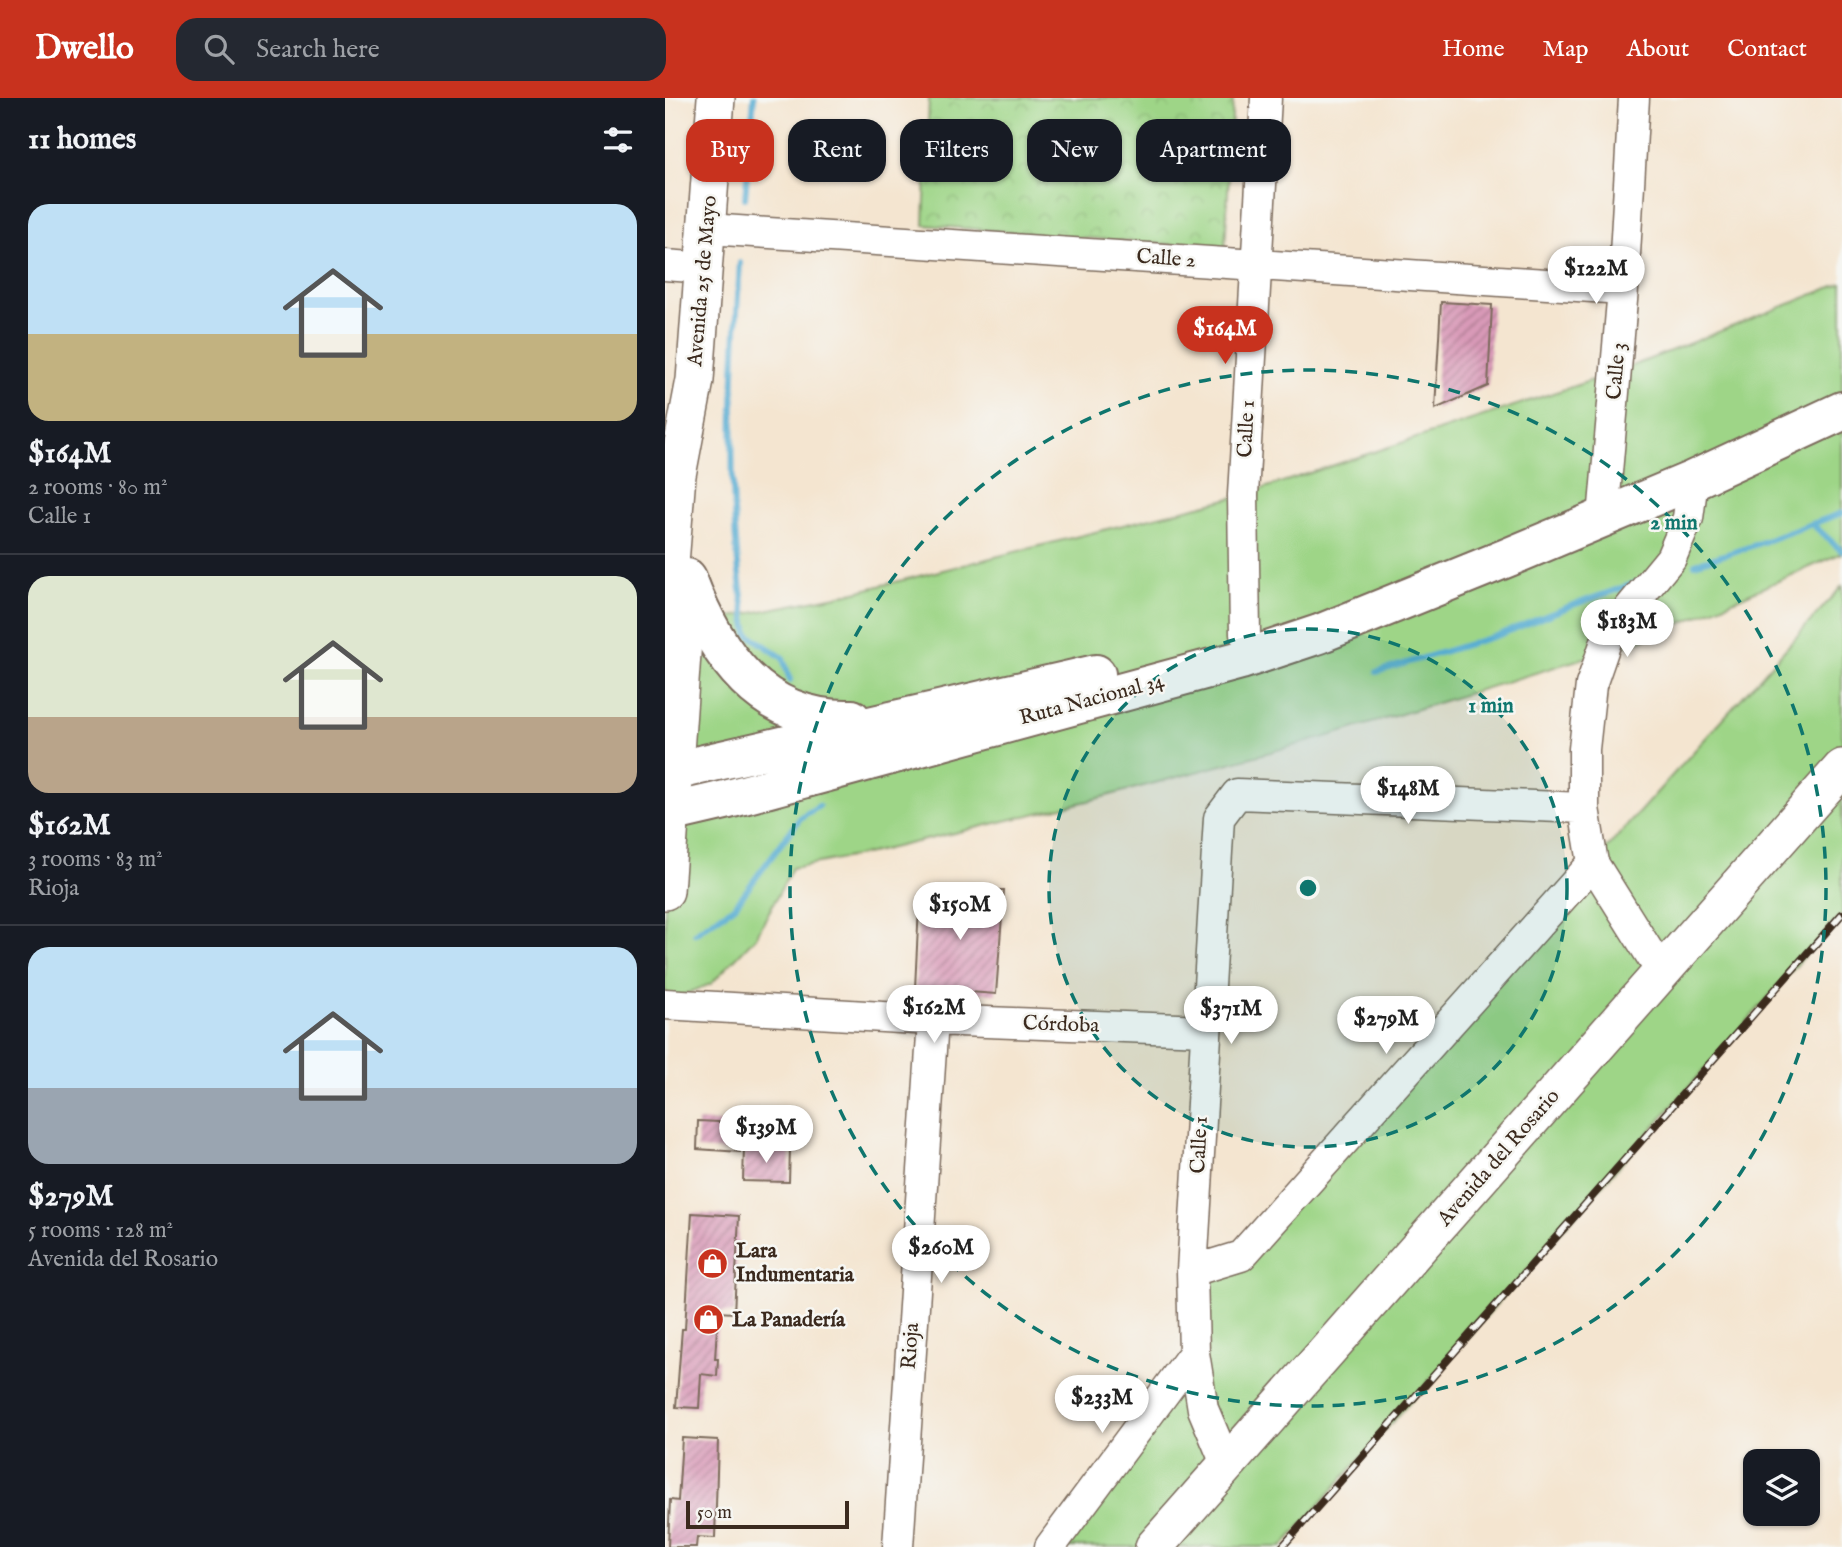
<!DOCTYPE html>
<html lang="en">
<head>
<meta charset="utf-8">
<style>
  :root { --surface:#171b24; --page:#242831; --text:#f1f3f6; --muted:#9ea1a6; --line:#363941; --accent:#c8321e }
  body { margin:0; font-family:"IM FELL English",serif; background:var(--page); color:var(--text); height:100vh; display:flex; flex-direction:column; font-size:26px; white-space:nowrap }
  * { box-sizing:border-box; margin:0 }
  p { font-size:23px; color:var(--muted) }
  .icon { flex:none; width:38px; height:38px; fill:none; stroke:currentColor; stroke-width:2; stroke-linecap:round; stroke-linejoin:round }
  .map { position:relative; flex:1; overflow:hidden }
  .details { display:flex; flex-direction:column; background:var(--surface); width:665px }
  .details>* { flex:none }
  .guide { position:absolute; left:21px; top:21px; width:665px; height:63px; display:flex; gap:14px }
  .controls { position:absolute; left:1078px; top:1351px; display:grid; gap:14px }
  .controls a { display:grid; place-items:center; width:77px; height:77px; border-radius:14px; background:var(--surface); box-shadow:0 2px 5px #0004; font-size:35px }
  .scale { position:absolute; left:21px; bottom:18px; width:163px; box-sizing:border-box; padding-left:7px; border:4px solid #3b2a1e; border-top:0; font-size:19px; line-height:24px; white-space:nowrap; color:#3b2a1e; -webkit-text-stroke:5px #f6f6f2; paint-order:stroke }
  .price { position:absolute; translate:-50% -60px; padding:0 16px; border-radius:24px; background:#fff; color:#222; font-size:23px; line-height:46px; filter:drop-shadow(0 2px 4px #0008) }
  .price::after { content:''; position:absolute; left:50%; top:42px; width:21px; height:16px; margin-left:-10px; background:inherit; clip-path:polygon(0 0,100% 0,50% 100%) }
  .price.selected { background:var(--accent); color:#fff }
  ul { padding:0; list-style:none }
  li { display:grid; align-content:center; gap:14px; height:371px; padding:0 28px }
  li+li { border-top:2px solid var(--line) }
  li span { display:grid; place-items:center; height:217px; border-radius:21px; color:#555 }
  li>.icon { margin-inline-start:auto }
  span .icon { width:126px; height:126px; fill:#fffc; stroke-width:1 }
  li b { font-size:30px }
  h2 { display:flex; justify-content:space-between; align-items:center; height:84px; padding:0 28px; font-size:30px }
  .pill { padding:0 24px; border-radius:21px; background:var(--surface); box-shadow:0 2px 5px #0004; font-size:24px; line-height:63px }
  .pill.selected { background:var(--accent); color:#fff }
  header { display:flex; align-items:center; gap:42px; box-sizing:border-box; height:98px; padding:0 35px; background:var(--accent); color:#fff }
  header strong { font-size:33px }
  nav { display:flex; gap:38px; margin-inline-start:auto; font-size:24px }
  .search { width:490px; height:63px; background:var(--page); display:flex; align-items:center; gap:18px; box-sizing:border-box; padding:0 24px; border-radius:21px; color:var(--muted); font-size:26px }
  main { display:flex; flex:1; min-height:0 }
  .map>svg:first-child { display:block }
  .green { fill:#9ed587; stroke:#6c8052; stroke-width:2 }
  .park { fill:url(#park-crowns); stroke:#6c8052; stroke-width:2 }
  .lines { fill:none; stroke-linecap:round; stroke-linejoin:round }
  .stream { stroke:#55acd2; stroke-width:6 }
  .building { fill:url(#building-hatch) }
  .minor-casing { stroke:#7c6b5c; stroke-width:33 }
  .major-casing { stroke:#7c6b5c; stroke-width:40 }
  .highway-casing { stroke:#7c6b5c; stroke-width:42 }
  .minor { stroke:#fff; stroke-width:30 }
  .major { stroke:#fff; stroke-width:37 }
  .highway { stroke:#fff; stroke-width:38 }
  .rail-casing { stroke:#3b2a1e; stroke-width:8 }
  .rail { stroke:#f6f6f2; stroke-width:5; stroke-dasharray:16; stroke-linecap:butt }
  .ring { fill:none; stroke:#0f766e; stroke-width:3.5; stroke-dasharray:12 9 }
  .labels { text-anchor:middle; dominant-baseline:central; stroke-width:5; stroke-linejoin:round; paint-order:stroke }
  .street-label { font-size:21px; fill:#3b2a1e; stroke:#f6f6f2 }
  .poi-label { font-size:21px; font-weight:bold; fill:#3b2a1e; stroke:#f6f6f2; text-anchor:start }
  .centre { fill:#0f766e; stroke:#f6f6f2; stroke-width:3.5 }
  .ring-label { font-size:21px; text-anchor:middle; font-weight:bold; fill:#0f766e; stroke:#f6f6f2; stroke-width:5; stroke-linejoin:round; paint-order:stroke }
</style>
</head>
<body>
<header>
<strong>Dwello</strong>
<div class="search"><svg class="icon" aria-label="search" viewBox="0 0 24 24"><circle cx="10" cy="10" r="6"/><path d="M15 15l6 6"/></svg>Search here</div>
<nav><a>Home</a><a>Map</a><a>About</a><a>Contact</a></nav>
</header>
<main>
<section class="details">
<h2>11 homes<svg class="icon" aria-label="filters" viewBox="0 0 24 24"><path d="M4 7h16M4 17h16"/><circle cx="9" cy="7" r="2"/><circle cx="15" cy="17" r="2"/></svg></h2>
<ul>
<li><span style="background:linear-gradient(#bfe0f5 60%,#c2b280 0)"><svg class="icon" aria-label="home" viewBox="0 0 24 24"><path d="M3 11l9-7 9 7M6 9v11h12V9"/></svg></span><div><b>$164M</b><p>2 rooms · 80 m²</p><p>Calle 1</p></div></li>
<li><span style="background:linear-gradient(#dfe7d0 65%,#b9a48a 0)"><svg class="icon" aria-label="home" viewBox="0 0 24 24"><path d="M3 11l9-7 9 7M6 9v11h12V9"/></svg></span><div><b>$162M</b><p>3 rooms · 83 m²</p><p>Rioja</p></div></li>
<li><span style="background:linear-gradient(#bfe0f5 65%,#9aa5b1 0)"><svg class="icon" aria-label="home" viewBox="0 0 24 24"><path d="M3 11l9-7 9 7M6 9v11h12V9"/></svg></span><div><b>$279M</b><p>5 rooms · 128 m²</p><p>Avenida del Rosario</p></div></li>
</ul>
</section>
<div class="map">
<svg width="1177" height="1449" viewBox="0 0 1177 1449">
  <defs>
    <pattern id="park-crowns" width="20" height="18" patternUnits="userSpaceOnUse" patternTransform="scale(1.75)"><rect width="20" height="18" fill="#9ed587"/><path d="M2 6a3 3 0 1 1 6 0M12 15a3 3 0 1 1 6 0" fill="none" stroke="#89b774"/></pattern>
    <pattern id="building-hatch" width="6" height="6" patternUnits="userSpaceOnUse" patternTransform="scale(1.75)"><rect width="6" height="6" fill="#d99ab8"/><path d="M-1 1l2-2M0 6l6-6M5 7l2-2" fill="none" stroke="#b17e95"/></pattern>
  </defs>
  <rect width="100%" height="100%" fill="#f6f6f2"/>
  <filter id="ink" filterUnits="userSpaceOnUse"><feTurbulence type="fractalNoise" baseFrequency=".0143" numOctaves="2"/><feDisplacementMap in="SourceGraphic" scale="14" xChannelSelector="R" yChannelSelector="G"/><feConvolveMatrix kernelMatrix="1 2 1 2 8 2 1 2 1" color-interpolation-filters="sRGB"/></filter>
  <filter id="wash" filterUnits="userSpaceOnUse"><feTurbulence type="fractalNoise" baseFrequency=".00686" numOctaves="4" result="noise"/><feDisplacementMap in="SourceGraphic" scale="28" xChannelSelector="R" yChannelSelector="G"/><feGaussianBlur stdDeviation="1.57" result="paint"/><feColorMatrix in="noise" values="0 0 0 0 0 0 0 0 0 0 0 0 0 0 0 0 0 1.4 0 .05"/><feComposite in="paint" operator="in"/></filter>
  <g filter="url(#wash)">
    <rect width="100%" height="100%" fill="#f4e5d0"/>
    <path class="green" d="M1177,185V455L978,542L661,639L423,703L201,756L127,770L91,839L46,886L0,904V532L182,496L578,397L952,274Z
      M1177,488V816L617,1449H385L529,1255L527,1173L576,1158Z"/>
    <path class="park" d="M264,0H568L560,151L259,127Z"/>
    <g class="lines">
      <path class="stream" d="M80,100L89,0
        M75,165C67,288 60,414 83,536L118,560L125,582
        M1147,426L1177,453
        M1030,466L1084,449L1177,415
        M712,574L834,537L908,507L971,485
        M30,835L70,808L136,719L154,708"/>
    </g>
    <g id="blocks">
      <path class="building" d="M776,204L827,207L823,288L770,311Z
        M288,792H339L331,896L250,890L254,808Z
        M33,1023L76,1025L75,1054L32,1051Z
        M79,1049L125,1051L124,1084L78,1083Z
        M27,1115L74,1118L69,1215L53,1214L50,1261H53L52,1278L36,1276L34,1310L11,1309L17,1231H20Z
        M17,1340L53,1342L50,1440L32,1439L31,1449H3L5,1402L13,1403Z"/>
    </g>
  </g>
  <g filter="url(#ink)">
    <use href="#blocks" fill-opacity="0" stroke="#7c6b5c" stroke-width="2"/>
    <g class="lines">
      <defs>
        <path id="minor" d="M43,131L958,191
          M0,167L40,170
          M938,420L958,191L969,0
          M580,536L578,397L601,0
          M997,875L928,765L919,710V651L926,587L944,535L1006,460L1023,420L1028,382
          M0,906L268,922L541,932
          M527,1173L576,1158L928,765
          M562,1368L538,1311L529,1255L527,1173L554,720L572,696L919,710
          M233,1449L268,922
          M385,1449L529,1255"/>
        <path id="major" d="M0,529L12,377L30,282L51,0
          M0,793L21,500
          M489,1449L1177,670"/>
        <path id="highway" d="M22,480C51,557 96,624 187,621
          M0,675L431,576
          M0,716L60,702L576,562L654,536L844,459L1028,382L1177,313"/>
      </defs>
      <use href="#minor" class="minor-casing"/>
      <use href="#major" class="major-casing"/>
      <use href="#highway" class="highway-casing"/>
      <use href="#minor" class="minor"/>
      <use href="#major" class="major"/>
      <use href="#highway" class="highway"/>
      <defs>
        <path id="rail" d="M617,1449L1177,816"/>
      </defs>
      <use href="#rail" class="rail-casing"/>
      <use href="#rail" class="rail"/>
    </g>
  </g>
  <circle cx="643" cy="790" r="259" fill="#0f766e" fill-opacity=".12"/>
  <g class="ring">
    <circle cx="643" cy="790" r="259"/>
    <circle cx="643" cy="790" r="518"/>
  </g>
  <defs>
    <symbol id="shop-disc" viewBox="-11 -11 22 22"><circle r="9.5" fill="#c8321e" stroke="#f6f6f2"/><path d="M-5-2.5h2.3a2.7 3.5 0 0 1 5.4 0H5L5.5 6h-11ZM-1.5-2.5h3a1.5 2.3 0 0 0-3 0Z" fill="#fff"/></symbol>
  </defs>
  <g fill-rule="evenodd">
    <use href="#shop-disc" x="30" y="1148" width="35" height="35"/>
    <use href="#shop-disc" x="26" y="1204" width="35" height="35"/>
  </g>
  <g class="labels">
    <g class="street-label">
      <text transform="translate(501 161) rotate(4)">Calle 2</text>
      <text transform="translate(38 183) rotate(-85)">Avenida 25 de Mayo</text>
      <text transform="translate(952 273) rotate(-85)">Calle 3</text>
      <text transform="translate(582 331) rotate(-87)">Calle 1</text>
      <text transform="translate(427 602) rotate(-15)">Ruta Nacional 34</text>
      <text transform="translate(396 927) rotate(2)">Córdoba</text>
      <text transform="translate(535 1047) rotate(-87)">Calle 1</text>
      <text transform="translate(834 1060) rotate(-49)">Avenida del Rosario</text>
      <text transform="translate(246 1248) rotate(-86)">Rioja</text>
    </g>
    <g class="poi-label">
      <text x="71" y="1153">Lara<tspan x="71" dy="24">Indumentaria</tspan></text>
      <text x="67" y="1222">La Panadería</text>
    </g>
  </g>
  <circle cx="643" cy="790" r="10" class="centre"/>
  <g class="ring-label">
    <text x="1009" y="431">2 min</text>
    <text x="826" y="614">1 min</text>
  </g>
</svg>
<div class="controls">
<a><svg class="icon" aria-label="layers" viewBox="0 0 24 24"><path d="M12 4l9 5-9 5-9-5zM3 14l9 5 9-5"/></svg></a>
</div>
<div class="scale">50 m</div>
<b class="price" style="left:931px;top:208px">$122M</b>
<b class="price selected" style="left:560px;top:268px">$164M</b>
<b class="price" style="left:962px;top:561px">$183M</b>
<b class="price" style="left:743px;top:728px">$148M</b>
<b class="price" style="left:295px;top:844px">$150M</b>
<b class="price" style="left:269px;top:947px">$162M</b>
<b class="price" style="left:566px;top:948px">$371M</b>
<b class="price" style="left:721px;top:958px">$279M</b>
<b class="price" style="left:101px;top:1067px">$139M</b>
<b class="price" style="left:276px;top:1187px">$260M</b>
<b class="price" style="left:437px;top:1337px">$233M</b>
<div class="guide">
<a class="pill selected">Buy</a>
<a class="pill">Rent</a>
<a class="pill">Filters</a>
<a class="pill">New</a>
<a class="pill">Apartment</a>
</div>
</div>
</main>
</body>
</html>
